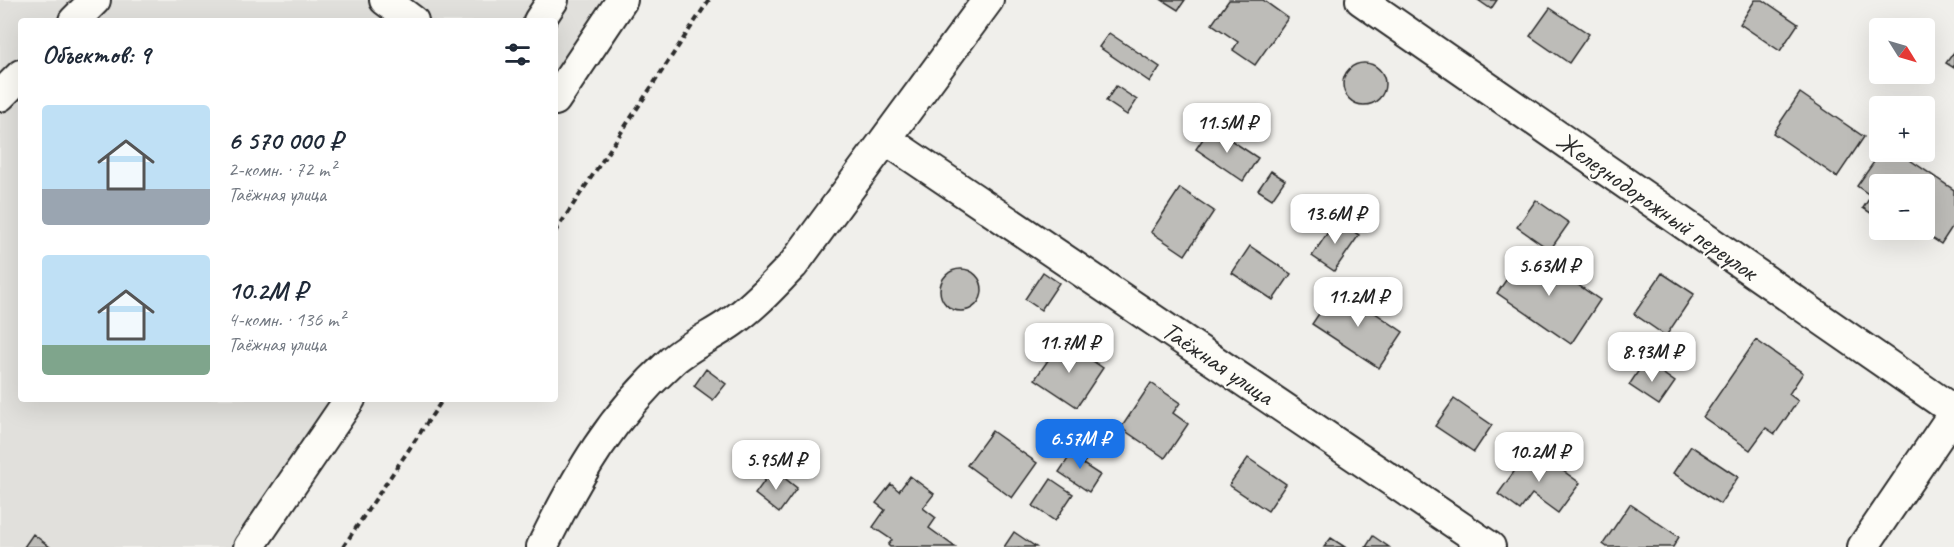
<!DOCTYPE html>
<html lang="ru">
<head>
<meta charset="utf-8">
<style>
  :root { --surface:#fff; --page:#f6f6f7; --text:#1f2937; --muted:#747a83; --accent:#1a73e8 }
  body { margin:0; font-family:Caveat,sans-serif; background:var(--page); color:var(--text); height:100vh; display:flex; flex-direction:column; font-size:22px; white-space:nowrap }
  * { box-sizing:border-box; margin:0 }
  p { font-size:20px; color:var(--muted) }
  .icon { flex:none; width:33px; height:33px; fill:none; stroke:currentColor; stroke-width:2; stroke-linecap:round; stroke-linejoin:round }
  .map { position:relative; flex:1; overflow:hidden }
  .side { position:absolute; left:18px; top:18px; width:540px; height:384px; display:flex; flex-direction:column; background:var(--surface); border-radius:6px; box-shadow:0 6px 24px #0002 }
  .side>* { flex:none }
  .needle { width:39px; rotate:127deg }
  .buttons { position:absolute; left:1869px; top:18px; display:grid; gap:12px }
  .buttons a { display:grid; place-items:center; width:66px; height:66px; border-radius:6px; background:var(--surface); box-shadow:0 6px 24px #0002; font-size:30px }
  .price { position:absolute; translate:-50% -51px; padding:0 14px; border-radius:12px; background:#fff; color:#222; font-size:20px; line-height:39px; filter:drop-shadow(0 2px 3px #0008) }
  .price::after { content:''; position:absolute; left:50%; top:36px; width:18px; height:14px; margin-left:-9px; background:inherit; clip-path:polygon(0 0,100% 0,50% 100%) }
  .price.on { background:var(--accent); color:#fff }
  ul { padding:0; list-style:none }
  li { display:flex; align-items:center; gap:18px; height:150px; padding:0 24px }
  li span { display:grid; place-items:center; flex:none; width:168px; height:120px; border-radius:6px; color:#555 }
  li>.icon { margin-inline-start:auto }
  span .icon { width:72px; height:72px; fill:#fffc; stroke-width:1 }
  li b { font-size:26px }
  h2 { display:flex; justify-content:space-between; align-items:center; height:72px; padding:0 24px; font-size:26px }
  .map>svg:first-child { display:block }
  .built { fill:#e1e0dc }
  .building { fill:#bdbcb8; stroke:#2b2b2b; stroke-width:1.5 }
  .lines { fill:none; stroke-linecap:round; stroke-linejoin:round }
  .minor-casing { stroke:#2b2b2b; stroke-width:34 }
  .path { stroke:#2b2b2b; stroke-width:4; stroke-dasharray:6 4.5; stroke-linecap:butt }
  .minor { stroke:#fdfcf7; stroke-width:30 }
  .labels { text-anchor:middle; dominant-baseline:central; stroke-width:4.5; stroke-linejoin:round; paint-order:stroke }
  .street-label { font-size:26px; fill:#2b2b2b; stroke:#fdfcf7 }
</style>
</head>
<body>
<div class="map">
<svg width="1954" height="547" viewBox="0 0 1954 547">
  <rect width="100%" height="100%" fill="#f0efeb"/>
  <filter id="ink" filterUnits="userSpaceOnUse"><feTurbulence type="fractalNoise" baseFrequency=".0167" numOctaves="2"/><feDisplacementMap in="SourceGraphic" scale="12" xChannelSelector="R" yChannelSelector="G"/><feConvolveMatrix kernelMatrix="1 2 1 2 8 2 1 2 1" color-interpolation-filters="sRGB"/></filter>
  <g filter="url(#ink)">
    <path class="built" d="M0,0H622L555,100V21H21V399H350L249,547H0Z"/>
    <path class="building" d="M1162,0H1185L1178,10Z
      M1229,0H1263L1288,18L1255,65L1233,50L1238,42L1212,24Z
      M1478,0H1497L1491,9Z
      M1755,0H1763L1798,24L1780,51L1740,24Z
      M1550,8L1589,34L1569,63L1530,36Z
      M1109,33L1160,67L1150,82L1099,47Z
      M1954,52V68L1946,63Z
      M1343 84a21 21 0 1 1 42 0a21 21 0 1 1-42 0Z
      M1116,86L1137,100L1127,115L1106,101Z
      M1800,93L1864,137L1837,177L1773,133Z
      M1211,127L1258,158L1243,181L1196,149Z
      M1881,152H1898L1954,190V224L1941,244L1920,230H1924V184H1880V219L1863,208L1871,196L1857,186Z
      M1271,171L1285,180L1272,199L1258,190Z
      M1180,188L1214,211L1185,255L1151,232Z
      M1536,200L1569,223L1550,250L1517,227Z
      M1336,220L1359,235L1334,271L1312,256Z
      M1250,246L1291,274L1273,300L1232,273Z
      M1527,250L1600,300L1571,344L1497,293Z
      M940 290a21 21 0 1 1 42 0a21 21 0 1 1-42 0Z
      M1043,272L1059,283L1041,310L1025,299Z
      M1662,273L1694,294L1666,336L1634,314Z
      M1337,287L1403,332L1379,368L1312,324Z
      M1062,340L1103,368L1077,407L1035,379Z
      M1756,340L1803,373L1789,394L1798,401L1775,434L1766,428L1750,450L1703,417Z
      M1645,361L1675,382L1659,405L1629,385Z
      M706,369L726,384L713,400L694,386Z
      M1151,383L1180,403L1173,413L1188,424L1165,458L1121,428Z
      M1454,399L1492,425L1474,452L1435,426Z
      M992,431L1037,463L1012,498L967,465Z
      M1691,446L1738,477L1720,504L1673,473Z
      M1076,447L1089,456L1083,464L1100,475L1089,492L1059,472Z
      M1531,448L1580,483L1558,513L1532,494L1520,510L1498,494Z
      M1248,458L1286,484L1268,511L1229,485Z
      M773,469L797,488L779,513L755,494Z
      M910,476L934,494L923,508L936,518L929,528L955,547H890L888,545L892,540L873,527L885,510L876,503L891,484L899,491Z
      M1051,479L1073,494L1055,521L1033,506Z
      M1630,504L1679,537L1673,547H1607L1603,544Z
      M1014,532L1036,547H1004Z
      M33,534L50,547H24Z
      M1373,536L1389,547H1366Z
      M1331,538L1345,547H1324Z"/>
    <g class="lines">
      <defs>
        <path id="minor" d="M385,0L413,21
          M1361,0L1954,411
          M74,21L95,0
          M539,21L553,0
          M0,96L21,75
          M555,100L622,0
          M887,140L1490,547
          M249,547L350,399
          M542,547C578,474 611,416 672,361C690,345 714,335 733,321C756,305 774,284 793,265L988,0
          M1863,547L1954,413"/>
      </defs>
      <use href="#minor" class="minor-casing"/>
      <path class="path" d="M555,232L709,0
        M343,547L443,399"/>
      <use href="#minor" class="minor"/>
    </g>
  </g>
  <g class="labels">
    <g class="street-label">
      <text transform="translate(1657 206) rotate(35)">Железнодорожный переулок</text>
      <text transform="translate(1218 363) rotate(34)">Таёжная улица</text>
    </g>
  </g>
</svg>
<div class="buttons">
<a><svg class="needle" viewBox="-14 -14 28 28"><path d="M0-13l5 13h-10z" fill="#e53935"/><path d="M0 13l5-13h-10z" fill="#747a83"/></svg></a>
<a>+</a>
<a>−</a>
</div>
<b class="price" style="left:1227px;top:154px">11.5M ₽</b>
<b class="price" style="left:1335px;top:245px">13.6M ₽</b>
<b class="price" style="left:1549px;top:297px">5.63M ₽</b>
<b class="price" style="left:1358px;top:328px">11.2M ₽</b>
<b class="price" style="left:1069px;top:374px">11.7M ₽</b>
<b class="price" style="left:1652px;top:383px">8.93M ₽</b>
<b class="price on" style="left:1080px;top:470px">6.57M ₽</b>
<b class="price" style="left:1539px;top:483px">10.2M ₽</b>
<b class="price" style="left:776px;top:491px">5.95M ₽</b>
<section class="side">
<h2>Объектов: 9<svg class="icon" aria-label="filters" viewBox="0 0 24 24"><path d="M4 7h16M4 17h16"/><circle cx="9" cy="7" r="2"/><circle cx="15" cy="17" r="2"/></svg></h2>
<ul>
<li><span style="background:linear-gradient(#bfe0f5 70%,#9aa5b1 0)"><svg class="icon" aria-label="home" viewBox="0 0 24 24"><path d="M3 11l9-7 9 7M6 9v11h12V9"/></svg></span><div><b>6 570 000 ₽</b><p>2-комн. · 72 m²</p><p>Таёжная улица</p></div></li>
<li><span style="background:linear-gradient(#bfe0f5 75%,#7fa58c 0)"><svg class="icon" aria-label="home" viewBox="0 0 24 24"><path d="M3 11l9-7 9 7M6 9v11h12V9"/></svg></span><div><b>10.2M ₽</b><p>4-комн. · 136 m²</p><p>Таёжная улица</p></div></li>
</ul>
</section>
</div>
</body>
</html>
